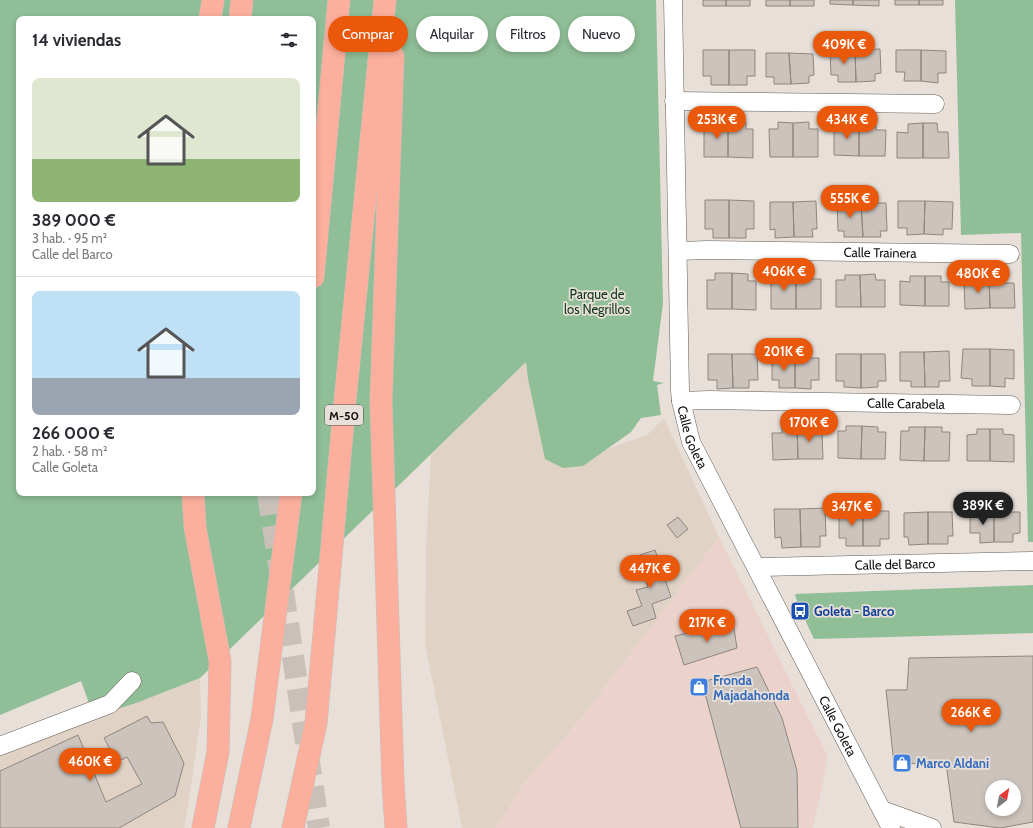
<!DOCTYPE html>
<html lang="es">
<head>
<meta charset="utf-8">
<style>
  :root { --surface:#fff; --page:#f2f2f3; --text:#2b2b33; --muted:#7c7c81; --line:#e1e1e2; --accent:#ea580c }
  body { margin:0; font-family:Cabin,sans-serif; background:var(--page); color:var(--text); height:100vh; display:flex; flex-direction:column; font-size:15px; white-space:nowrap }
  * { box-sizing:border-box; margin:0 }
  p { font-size:13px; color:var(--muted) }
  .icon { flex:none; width:22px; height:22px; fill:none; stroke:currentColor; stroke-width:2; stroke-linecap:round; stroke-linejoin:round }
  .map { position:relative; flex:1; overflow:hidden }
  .side { position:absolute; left:16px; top:16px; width:300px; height:480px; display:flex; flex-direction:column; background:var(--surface); border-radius:8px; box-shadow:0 2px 6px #0003 }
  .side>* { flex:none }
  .hud { position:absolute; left:328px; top:16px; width:380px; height:36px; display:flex; gap:8px }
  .needle { width:26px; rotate:32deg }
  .tools { position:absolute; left:985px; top:780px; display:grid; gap:8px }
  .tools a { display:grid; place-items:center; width:36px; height:36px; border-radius:50%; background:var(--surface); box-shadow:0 2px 6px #0003; font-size:20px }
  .price { position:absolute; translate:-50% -34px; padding:0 9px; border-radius:14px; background:var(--accent); color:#fff; font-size:13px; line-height:26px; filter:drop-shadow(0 1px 2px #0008) }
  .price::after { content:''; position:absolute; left:50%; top:24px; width:12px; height:9px; margin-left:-6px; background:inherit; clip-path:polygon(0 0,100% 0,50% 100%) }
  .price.selected { background:#222; color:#fff }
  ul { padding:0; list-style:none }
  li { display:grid; align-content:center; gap:8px; height:212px; padding:0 16px }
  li+li { border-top:1px solid var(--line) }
  li span { display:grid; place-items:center; height:124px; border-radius:8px; color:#555 }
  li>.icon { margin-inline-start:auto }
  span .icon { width:72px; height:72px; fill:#fffc; stroke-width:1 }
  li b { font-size:17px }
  h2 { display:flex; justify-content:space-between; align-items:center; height:48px; padding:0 16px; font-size:17px }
  .chip { padding:0 14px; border-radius:18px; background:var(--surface); box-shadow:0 2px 6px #0003; font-size:14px; line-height:36px }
  .chip.selected { background:var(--accent); color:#fff }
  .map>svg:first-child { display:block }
  .commercial { fill:#ebd2ca }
  .built { fill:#e0d3c5 }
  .green { fill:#8fbe97; fill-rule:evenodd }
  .building { fill:#ccc3bc; stroke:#8e867f; fill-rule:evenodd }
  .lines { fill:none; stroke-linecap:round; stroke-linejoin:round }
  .highway-tunnel { stroke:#c8c0b9; stroke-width:22; stroke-dasharray:22 11; stroke-linecap:butt }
  .minor-casing { stroke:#625b54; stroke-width:19 }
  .highway-casing { stroke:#c1c0bf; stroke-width:23 }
  .minor { stroke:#fff; stroke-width:18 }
  .highway { stroke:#fcaf9d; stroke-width:22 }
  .labels { text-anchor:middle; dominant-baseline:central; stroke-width:3.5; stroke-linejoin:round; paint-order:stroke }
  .shield { fill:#e8e0d8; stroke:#514c48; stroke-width:1 }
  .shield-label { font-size:12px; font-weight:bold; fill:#100d0a }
  .street-label { font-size:13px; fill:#100d0a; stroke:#e8e0d8 }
  .park-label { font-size:13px; fill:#10371b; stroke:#e8e0d8 }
  .transit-label { font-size:13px; font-weight:bold; fill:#164399; stroke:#e8e0d8; text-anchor:start }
  .shop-label { font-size:13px; font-weight:bold; fill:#366cbe; stroke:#e8e0d8; text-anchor:start }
</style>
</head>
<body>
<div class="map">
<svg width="1033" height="828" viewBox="0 0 1033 828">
  <rect width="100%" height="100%" fill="#e8e0d8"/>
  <path class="commercial" d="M719,537L828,757L813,828H496L524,783L582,717Z"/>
  <path class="built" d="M526,362L528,379L532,400L583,466L605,450L647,435L664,418L719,537L582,717L524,783L496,828H462L425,644L426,546L431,455Z
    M200,678L201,716L188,807L184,828H0V756L70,725L139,702Z"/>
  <path class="green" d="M0,0H656L663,303L653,381L664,383L657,385L661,415L641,418L631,432L583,466L563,468L545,459L528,379L526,362L200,678L139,702L94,717L81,681L0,715ZM19,19H313V493H19Z
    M955,0H1033V542H1028L1021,233L961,235Z
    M1033,585V633L814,639L798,605L795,594Z"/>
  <path class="building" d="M703,0H726V6H703Z
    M726,0H750V6H726Z
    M766,0H790V6H766Z
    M790,0H814V6H790Z
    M830,0H853V5L830,4Z
    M853,0H879V6L853,5Z
    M895,0H919V5H895Z
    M919,0H943V5H919Z
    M880,49L881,73L875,74V81L856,82L855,50Z
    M703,50H729V85H711V76H703Z
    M729,50H755V76H747V85H729Z
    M830,50H855L856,82H838V75H831Z
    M896,50H921V81H904L905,72H896Z
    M921,50L946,51V73H938V83L921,81Z
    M766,53H789L791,84H774V77H766Z
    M789,53L813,54L814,75L809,76V83L791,84Z
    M711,121H728V157H704V128H711Z
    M728,121L746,122V129H753V158L728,157Z
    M778,122L793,123V157H770L769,129H778Z
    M809,122V129H818V157H793V123Z
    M844,122L859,123V156L834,155V129L844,130Z
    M859,123H876V130H886L885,156H859Z
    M923,123V158H897V132L908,133V124Z
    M923,123H937L938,132H948L949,158H923Z
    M705,200H729V238H713V229H705Z
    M729,200L754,201V229H746V238H729Z
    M816,201L817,229H812L813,237H794L793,202Z
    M898,201H925L924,234L907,235V228H898Z
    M925,201L953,202L952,229H943V235L924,234Z
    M770,202H793L794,237L775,238V229L770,230Z
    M837,203H861L863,237H844V231H838Z
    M861,203H886L887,231H880L881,237H863Z
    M715,273H732V309H707V280H715Z
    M732,273L748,274V281H756V310L732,309Z
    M811,273V279H821V309H796V274Z
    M781,274H796V309H771V279H781Z
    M875,274L876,280H885V307H861L860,275Z
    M845,275H860L861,307H836V280H845Z
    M910,276H925V306L900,305V281L910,282Z
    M925,276H941V282H949V306H925Z
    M975,277H989L990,308L965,309L964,283H976Z
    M989,277H1003V283H1014L1015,308H990Z
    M963,349H990V386H972V379L961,378Z
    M990,349L1014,350V379L1005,378V387L990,386Z
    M949,351L950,381H939V387H925L924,352Z
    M900,352H924L925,387H911V381H900Z
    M708,354H732L733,388L717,389V380H708Z
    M732,354H757L758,380H749V388H733Z
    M836,354H861V388L844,387V381H836Z
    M861,354H885L886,381H878V387L861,388Z
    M772,357L795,358V388H779V380H772Z
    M795,358H819V380H811V389L795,388Z
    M782,425H797L798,459L773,460L772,433H782Z
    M797,425H811V433L822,432L823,459H798Z
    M846,426H862L861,459L838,458V431H846Z
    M862,426L878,427V432H886L885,459H861Z
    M909,427H925L924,461L900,460L901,431H909Z
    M925,427H942V432H950L949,461H924Z
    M977,429H990V461H967V435L977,434Z
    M990,429H1003V434L1014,435V462L990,461Z
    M825,508L826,536H820V547H801L800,509Z
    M774,509H800L801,547L782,548L781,537L775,538Z
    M839,510L863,511V546H846V538H839Z
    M863,511H889V539H880V546H863Z
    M928,512V544L909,545L908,537H904V513Z
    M928,512H952L953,536H948V544H928Z
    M970,512H994V542L980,543V533H970Z
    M994,512H1020V533L1013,534V542H994Z
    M678,517L688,529L677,538L667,525Z
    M655,550L671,597L652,604L656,618L633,626L627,611L642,606L636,590L648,587L637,556Z
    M733,622L737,648L684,665L675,636Z
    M1033,656V822L1000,828L954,822L946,763L894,764L886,690H907L909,658ZM992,787H1014V809H992Z
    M757,667L782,718L797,771L798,828H741L702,682Z
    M147,716L151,723L163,722L184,763L175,796L119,828H0V771L78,735L106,802L142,784L127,757L117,762L104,738Z"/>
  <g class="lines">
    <path class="highway-tunnel" d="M268,493L319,828"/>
    <defs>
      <g id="minor">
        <path id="s1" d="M673,0L680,391L681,401L691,442L891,828"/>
        <path d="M674,101L935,104"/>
        <path id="s2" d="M678,251L708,250L1010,254"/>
        <path id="s3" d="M681,401L709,400L1011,405"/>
        <path id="s4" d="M757,567L1033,561"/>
        <path d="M0,746L110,704L132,681"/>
        <path d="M882,810L932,828"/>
      </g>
      <path id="highway" d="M210,19L213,0
        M240,19L242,0
        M393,56L381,401L393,783L396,828
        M313,277L339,0
        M193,493L195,527L220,661L218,752L203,828
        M239,828L262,719L291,493
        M293,828L316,723L344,411L385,0"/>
    </defs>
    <use href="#minor" class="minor-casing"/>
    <use href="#highway" class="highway-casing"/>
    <use href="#minor" class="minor"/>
    <use href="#highway" class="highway"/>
  </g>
  <defs>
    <symbol id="bus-square" viewBox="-11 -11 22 22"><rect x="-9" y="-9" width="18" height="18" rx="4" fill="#1a4fb4" stroke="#e8e0d8"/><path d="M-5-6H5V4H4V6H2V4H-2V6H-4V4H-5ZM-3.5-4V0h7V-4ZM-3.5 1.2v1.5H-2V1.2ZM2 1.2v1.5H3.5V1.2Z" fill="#fff"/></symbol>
    <symbol id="shop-square" viewBox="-11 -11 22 22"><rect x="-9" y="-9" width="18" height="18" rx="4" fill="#3f7fe0" stroke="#e8e0d8"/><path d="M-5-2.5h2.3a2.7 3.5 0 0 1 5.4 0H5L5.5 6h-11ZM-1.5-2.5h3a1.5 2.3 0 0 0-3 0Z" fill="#fff"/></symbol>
  </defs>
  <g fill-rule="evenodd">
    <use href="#bus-square" x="789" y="600" width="22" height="22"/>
    <use href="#shop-square" x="688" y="676" width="22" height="22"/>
    <use href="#shop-square" x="891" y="752" width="22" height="22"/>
  </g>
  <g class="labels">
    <rect class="shield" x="325" y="405" width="38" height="20" rx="3"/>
    <g class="shield-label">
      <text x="344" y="415">M-50</text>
    </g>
    <g class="street-label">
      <text stroke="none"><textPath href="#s2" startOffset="202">Calle Trainera</textPath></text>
      <text stroke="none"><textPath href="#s3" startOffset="225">Calle Carabela</textPath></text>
      <text stroke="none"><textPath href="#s1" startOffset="439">Calle Goleta</textPath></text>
      <text stroke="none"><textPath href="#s4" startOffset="138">Calle del Barco</textPath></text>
      <text stroke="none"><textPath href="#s1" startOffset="763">Calle Goleta</textPath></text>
    </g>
    <g class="park-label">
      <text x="597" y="294">Parque de<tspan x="597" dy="15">los Negrillos</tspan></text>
    </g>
    <g class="transit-label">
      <text x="814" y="611">Goleta - Barco</text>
    </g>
    <g class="shop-label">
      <text x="713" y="680">Fronda<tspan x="713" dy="15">Majadahonda</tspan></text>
      <text x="916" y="763">Marco Aldani</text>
    </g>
  </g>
</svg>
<div class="tools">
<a><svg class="needle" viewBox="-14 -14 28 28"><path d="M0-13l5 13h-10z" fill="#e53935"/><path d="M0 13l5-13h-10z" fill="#7c7c81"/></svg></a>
</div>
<b class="price" style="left:844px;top:65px">409K €</b>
<b class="price" style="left:717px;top:140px">253K €</b>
<b class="price" style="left:847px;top:140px">434K €</b>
<b class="price" style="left:850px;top:219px">555K €</b>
<b class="price" style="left:784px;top:292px">406K €</b>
<b class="price" style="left:978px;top:294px">480K €</b>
<b class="price" style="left:784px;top:372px">201K €</b>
<b class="price" style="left:809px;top:443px">170K €</b>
<b class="price selected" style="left:983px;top:526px">389K €</b>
<b class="price" style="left:852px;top:527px">347K €</b>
<b class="price" style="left:650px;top:589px">447K €</b>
<b class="price" style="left:707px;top:643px">217K €</b>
<b class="price" style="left:971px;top:733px">266K €</b>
<b class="price" style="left:90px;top:782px">460K €</b>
<div class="hud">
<a class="chip selected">Comprar</a>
<a class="chip">Alquilar</a>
<a class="chip">Filtros</a>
<a class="chip">Nuevo</a>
</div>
<section class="side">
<h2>14 viviendas<svg class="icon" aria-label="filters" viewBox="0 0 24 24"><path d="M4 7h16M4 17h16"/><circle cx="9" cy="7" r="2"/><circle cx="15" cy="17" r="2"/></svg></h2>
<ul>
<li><span style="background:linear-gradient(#dfe7d0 65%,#8fb573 0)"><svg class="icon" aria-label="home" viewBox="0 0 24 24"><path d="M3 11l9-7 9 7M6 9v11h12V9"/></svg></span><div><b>389 000 €</b><p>3 hab. · 95 m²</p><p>Calle del Barco</p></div></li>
<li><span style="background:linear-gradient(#bfe0f5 70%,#9aa5b1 0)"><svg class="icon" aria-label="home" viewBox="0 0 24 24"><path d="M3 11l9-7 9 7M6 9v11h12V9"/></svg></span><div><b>266 000 €</b><p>2 hab. · 58 m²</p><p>Calle Goleta</p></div></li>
</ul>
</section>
</div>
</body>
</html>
